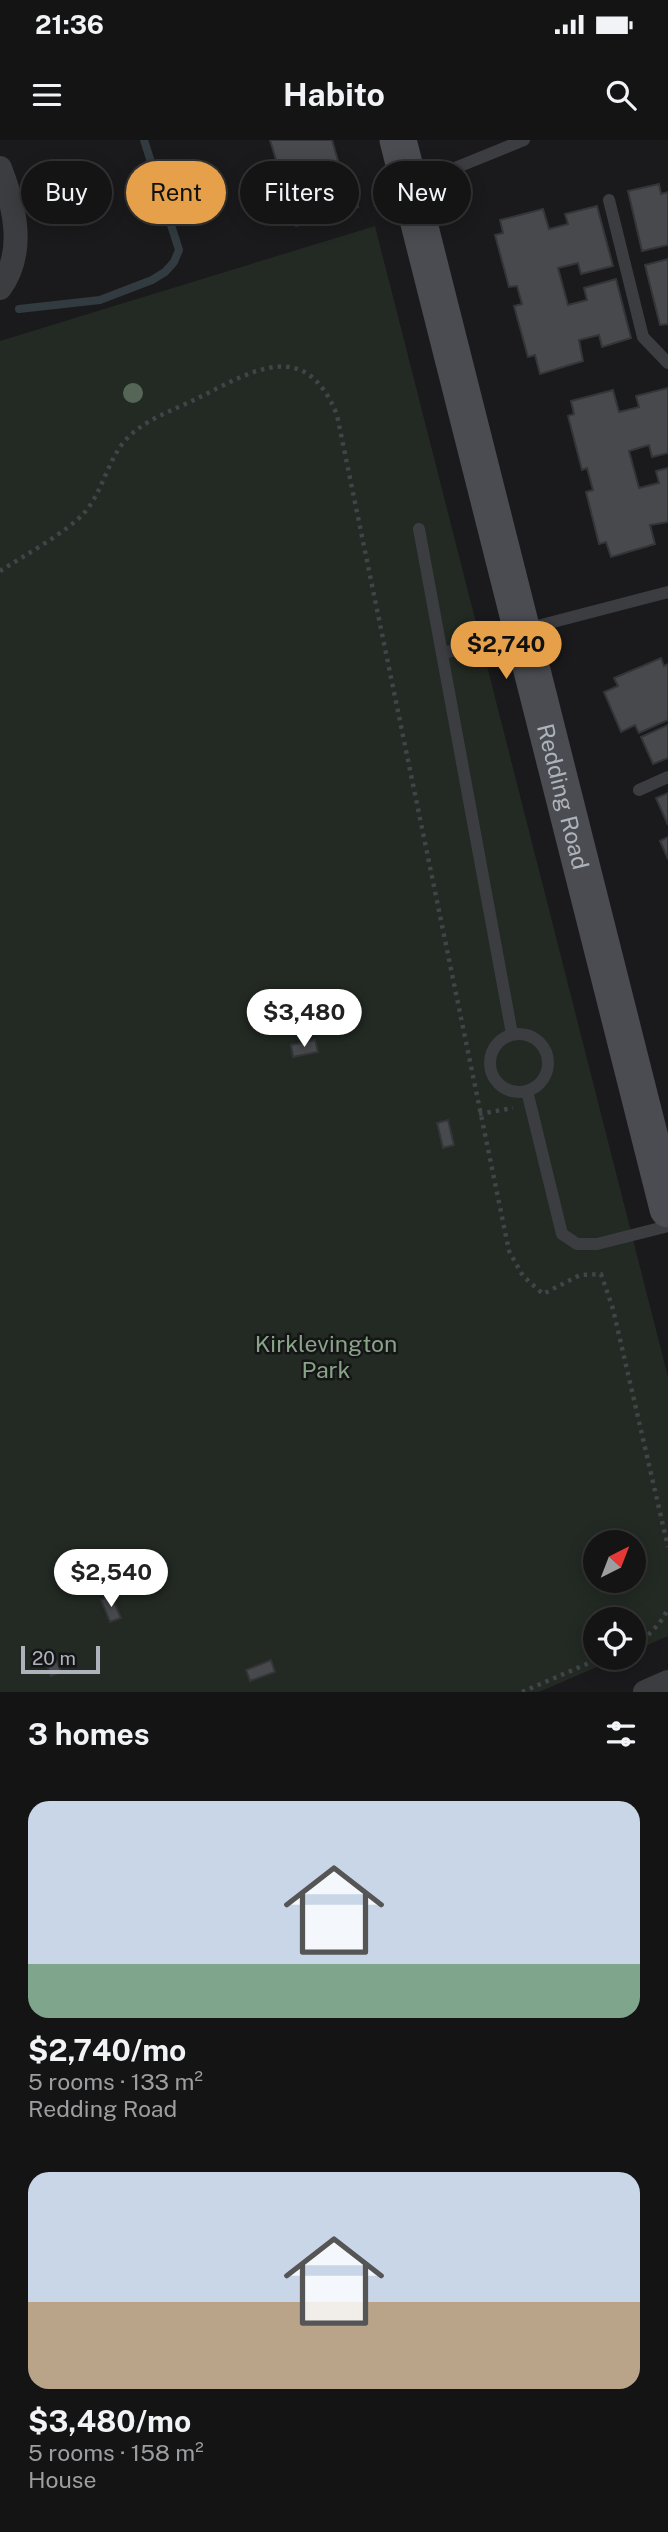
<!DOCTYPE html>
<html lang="en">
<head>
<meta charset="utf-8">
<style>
  :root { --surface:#141415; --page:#1d1d1e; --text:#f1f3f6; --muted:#9d9ea0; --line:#333334; --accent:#e5a049 }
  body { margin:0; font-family:"Public Sans",sans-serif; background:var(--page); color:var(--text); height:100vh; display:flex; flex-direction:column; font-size:26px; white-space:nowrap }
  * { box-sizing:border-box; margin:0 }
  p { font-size:23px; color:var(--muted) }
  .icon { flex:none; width:38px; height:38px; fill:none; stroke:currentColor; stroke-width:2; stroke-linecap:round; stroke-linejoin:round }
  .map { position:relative; height:1552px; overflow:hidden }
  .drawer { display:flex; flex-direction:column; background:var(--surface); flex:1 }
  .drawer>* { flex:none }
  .guide { position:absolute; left:21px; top:21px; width:626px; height:63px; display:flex; gap:14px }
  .needle { width:46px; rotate:42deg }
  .controls { position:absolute; left:583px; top:1390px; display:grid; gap:14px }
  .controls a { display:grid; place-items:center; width:63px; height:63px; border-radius:50%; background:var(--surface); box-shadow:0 4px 18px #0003,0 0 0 2px var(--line); font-size:35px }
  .scale { position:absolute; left:21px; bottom:18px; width:79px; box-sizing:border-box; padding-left:7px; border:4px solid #aeb3bb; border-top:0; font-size:19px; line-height:24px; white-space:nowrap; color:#aeb3bb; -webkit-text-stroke:5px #151517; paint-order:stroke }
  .price { position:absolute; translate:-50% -60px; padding:0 16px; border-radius:24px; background:#fff; color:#222; font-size:23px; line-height:46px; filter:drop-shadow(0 2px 4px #0008) }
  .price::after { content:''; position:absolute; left:50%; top:42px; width:21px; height:16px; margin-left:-10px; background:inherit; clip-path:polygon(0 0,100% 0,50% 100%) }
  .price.current { background:var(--accent); color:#111 }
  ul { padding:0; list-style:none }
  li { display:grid; align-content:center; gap:14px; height:371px; padding:0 28px }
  li span { display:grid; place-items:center; height:217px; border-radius:21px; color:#555 }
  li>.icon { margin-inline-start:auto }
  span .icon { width:126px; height:126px; fill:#fffc; stroke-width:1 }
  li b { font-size:30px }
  h2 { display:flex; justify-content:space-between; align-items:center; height:84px; padding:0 28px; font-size:30px }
  .chip { padding:0 24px; border-radius:32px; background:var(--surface); box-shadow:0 4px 18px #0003,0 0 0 2px var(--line); font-size:24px; line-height:63px }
  .chip.current { background:var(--accent); color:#111 }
  .status { display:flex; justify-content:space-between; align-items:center; height:49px; padding:0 35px; background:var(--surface); direction:ltr }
  .status svg { height:19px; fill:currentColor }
  header { display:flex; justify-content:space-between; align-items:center; height:91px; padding:0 28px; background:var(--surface); font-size:32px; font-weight:700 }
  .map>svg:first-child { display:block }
  .green { fill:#222a23; fill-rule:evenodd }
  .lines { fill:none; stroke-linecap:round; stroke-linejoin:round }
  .stream { stroke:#313b40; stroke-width:8 }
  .building { fill:#47494c; stroke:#343538; stroke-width:2 }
  .path { stroke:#414448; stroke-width:4.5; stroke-dasharray:3.5 5; stroke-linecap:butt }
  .lane { stroke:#3b3d41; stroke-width:12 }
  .street { stroke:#3b3d41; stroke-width:24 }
  .secondary { stroke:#4a4c51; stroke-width:37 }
  .tree { fill:#566656 }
  .labels { text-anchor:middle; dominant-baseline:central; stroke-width:5; stroke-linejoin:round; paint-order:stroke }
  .street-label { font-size:23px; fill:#aeb3bb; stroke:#151517 }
  .park-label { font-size:23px; fill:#88a486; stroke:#151517 }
</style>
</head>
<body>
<div class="status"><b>21:36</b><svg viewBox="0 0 49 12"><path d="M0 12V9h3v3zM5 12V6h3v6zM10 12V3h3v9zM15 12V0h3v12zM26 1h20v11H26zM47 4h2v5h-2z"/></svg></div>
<header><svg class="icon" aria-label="menu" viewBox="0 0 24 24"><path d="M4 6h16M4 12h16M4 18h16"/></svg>Habito<svg class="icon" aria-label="search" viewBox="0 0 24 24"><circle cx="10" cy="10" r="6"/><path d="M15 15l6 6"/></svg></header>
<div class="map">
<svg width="668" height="1552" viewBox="0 0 668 1552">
  <rect width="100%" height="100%" fill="#1a1a1c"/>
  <path class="green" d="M375,86L668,1237V1496L634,1511V1479H595V1517H620L539,1552H0V201ZM595,1402H634V1440H595Z"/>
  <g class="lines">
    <path class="stream" d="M19,169L100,160L152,140L165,132L174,122L179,110L144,0"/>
  </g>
  <path class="building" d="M270,0H332L341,31L346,29L358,67L296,86Z
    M659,44L661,54L668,52V105L642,111L628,51Z
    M597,66L613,126L581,134L578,123L558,128L568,165L587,160L584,148L616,139L631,198L602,207L599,195L579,200L583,221L540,234L535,215L528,217L514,166L522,164L517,146L509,147L495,95L503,93L500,80L543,69L549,89L568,84L565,74Z
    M668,119V184L660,185L645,125Z
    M668,248V313L652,317L649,305L629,311L639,348L659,343L656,331L668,328V382L650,385L655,404L611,417L606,402L599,404L586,352L593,350L587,328L582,330L568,276L574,274L571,261L613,250L619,272L639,267L636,256Z
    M661,518L664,526L668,524V580L639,593L635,585L621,592L604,552L618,546L614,538Z
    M668,585V618L653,624L641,597Z
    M668,653V685L656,658Z
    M668,697V719L660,701Z
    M315,900L318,912L293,917L291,905Z
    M448,980L454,1005L443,1008L437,983Z
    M111,1455L121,1478L110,1482L101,1460Z
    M271,1520L275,1532L250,1541L246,1530Z
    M57,1521L61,1532L51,1536L47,1525Z"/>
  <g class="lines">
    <path class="path" d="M0,431C22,417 67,392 84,373C102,353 106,325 123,303C141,281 171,271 196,259C251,232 305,195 337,275L509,1111L523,1136L543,1154L580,1135L601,1134L613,1169L668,1407
      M479,974L513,968
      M634,1504C649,1497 661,1483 668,1469
      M522,1552L603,1517"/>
    <path class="lane" d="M413,45L524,0
      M609,60L643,197L668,223
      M419,389L512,894
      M526,489L668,452
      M442,513L520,497
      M639,650L668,637
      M490 923a29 29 0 1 1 58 0a29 29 0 1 1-58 0Z
      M527,951L562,1094L577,1104H597L668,1086"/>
    <path class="street" d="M0,28C15,67 26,112 0,148
      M645,1552L668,1542"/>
    <path class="secondary" id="s1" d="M398,0L668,1069"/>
  </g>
  <circle class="tree" cx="133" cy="253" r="10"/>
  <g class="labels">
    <g class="street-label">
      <text stroke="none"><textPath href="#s1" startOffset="677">Redding Road</textPath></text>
    </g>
    <g class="park-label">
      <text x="326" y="1203">Kirklevington<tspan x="326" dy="26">Park</tspan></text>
    </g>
  </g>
</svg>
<div class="controls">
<a><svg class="needle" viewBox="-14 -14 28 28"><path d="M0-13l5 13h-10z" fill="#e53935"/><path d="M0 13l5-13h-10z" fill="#9d9ea0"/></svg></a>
<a><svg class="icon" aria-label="locate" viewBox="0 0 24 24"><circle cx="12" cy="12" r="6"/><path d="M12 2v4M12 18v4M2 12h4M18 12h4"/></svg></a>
</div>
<div class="scale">20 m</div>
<b class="price current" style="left:506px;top:541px">$2,740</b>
<b class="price" style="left:304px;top:909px">$3,480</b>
<b class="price" style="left:111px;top:1469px">$2,540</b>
<div class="guide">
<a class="chip">Buy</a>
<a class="chip current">Rent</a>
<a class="chip">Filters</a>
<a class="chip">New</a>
</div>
</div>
<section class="drawer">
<h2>3 homes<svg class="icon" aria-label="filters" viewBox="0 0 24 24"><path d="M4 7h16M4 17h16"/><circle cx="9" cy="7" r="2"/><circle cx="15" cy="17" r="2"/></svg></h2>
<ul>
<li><span style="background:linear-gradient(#c9d6e8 75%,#7fa58c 0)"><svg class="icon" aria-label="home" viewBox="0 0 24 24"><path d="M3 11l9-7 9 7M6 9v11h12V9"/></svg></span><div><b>$2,740/mo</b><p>5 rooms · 133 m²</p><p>Redding Road</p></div></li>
<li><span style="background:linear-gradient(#c9d6e8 60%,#b9a48a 0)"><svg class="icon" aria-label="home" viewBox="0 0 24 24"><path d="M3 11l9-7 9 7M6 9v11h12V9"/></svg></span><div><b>$3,480/mo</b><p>5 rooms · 158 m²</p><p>House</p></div></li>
</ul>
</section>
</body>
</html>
